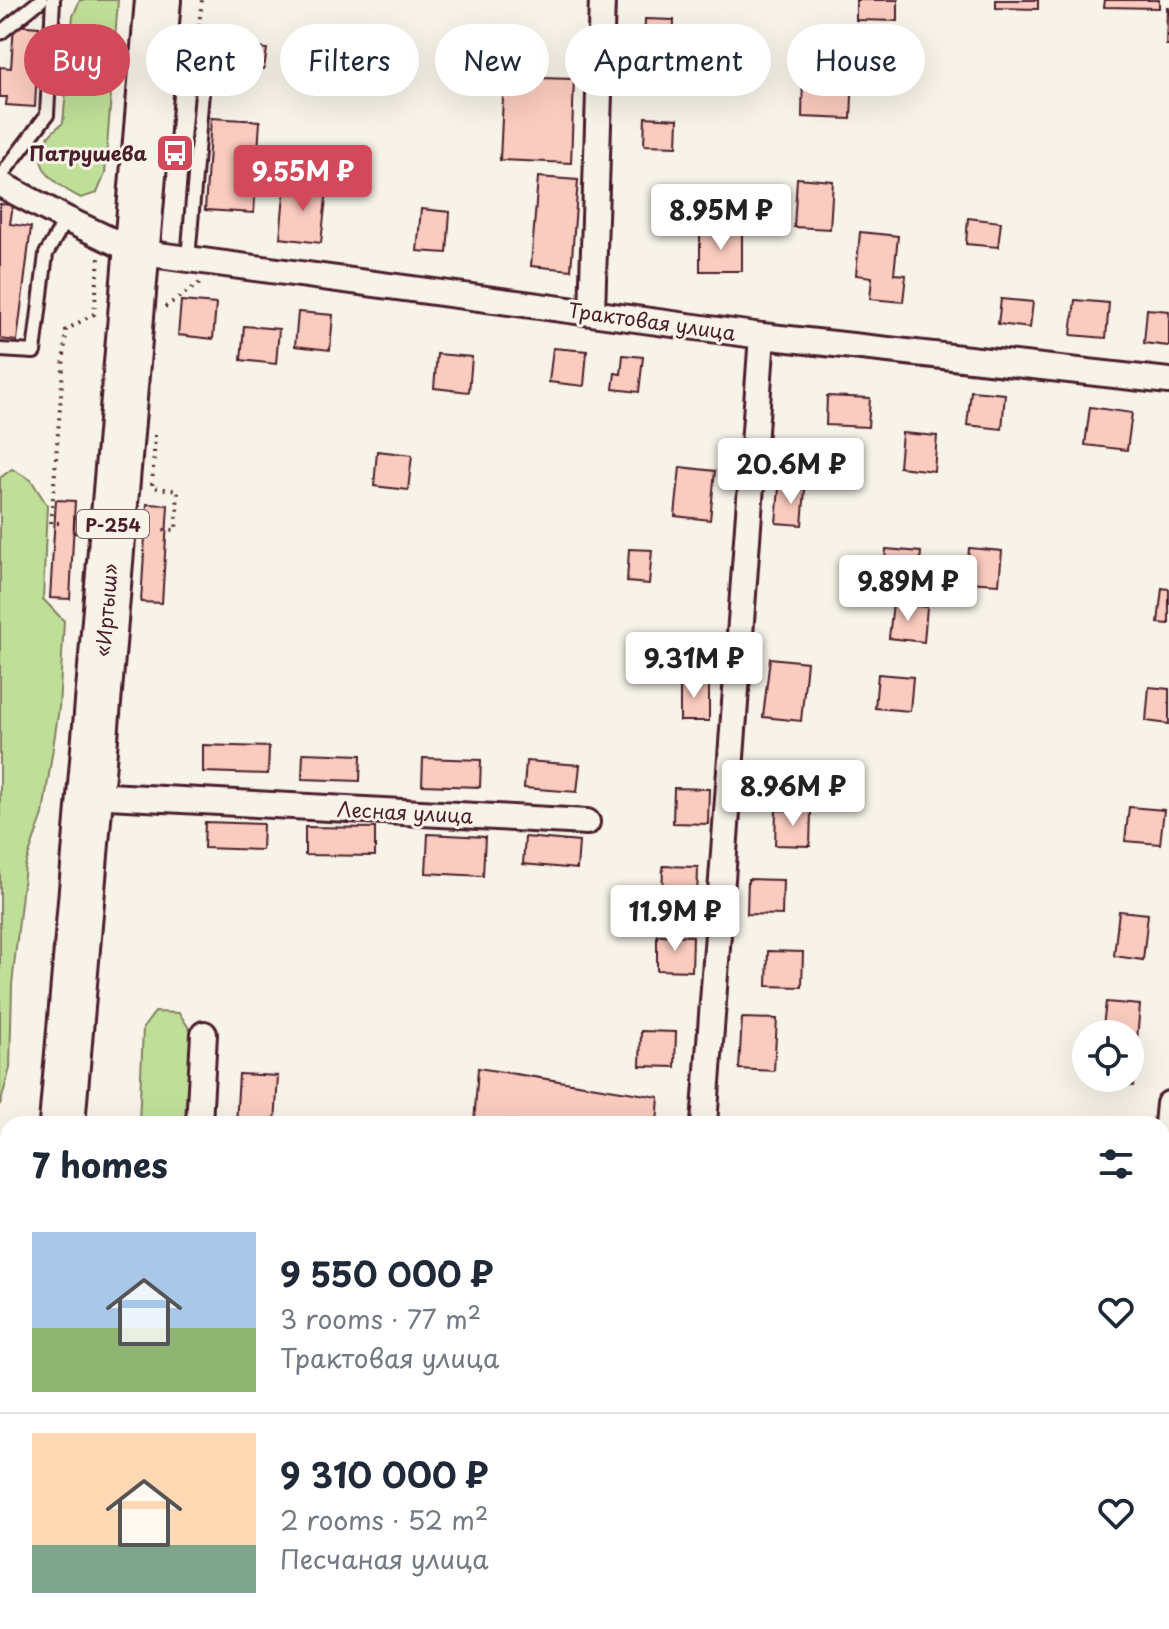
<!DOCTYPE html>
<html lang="en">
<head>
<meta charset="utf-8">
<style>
  :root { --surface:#fff; --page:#f2f2f3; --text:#1f2937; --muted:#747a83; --line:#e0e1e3; --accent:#d1495b }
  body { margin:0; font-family:"Playpen Sans",sans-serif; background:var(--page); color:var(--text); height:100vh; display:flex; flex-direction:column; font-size:30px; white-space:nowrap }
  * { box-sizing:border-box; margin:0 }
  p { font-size:26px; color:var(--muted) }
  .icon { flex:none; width:44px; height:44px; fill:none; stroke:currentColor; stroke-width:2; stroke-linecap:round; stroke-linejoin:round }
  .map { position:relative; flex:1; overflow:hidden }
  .drawer { position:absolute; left:0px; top:1116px; width:1170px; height:514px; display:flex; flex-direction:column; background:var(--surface); border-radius:24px 24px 0 0; box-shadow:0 8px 32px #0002 }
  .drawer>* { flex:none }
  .guide { position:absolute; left:24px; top:24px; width:1122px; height:72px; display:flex; gap:16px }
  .tools { position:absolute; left:1072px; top:1020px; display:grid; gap:16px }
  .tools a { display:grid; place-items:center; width:72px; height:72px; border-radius:50%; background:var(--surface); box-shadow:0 8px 32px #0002; font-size:40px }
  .price { position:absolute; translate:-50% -68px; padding:0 18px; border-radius:8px; background:#fff; color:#222; font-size:26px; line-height:52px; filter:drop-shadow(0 2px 4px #0008) }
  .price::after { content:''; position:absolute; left:50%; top:48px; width:24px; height:18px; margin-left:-12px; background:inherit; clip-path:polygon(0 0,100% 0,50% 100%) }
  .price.on { background:var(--accent); color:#fff }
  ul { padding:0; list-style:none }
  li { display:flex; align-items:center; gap:24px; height:200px; padding:0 32px }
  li+li { border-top:2px solid var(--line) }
  li span { display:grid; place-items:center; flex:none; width:224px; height:160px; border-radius:0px; color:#555 }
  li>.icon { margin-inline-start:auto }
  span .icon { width:96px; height:96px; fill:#fffc; stroke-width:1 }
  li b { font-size:34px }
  h2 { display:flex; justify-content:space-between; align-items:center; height:96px; padding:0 32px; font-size:34px }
  .pill { padding:0 28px; border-radius:36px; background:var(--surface); box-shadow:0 8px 32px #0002; font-size:28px; line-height:72px }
  .pill.on { background:var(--accent); color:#fff }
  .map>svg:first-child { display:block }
  .built { fill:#f8e7dc }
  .green { fill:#bfdf98; stroke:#847f62; stroke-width:2 }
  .building { fill:#facbbf; stroke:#4a1f2b; stroke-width:2 }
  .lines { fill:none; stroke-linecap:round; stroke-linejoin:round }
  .lane-casing { stroke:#4a1f2b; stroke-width:18 }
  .street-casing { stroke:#4a1f2b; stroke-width:30 }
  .highway-casing { stroke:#4a1f2b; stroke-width:50 }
  .path { stroke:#4a1f2b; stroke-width:4; stroke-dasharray:2 6; stroke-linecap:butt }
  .lane { stroke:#f7f3e8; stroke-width:12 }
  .street { stroke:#f7f3e8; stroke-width:24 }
  .highway { stroke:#f7f3e8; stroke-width:44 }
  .labels { text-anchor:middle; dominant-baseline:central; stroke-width:6; stroke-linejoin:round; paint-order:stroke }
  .shield { fill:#f7f3e8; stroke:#7e5f64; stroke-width:2 }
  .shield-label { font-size:18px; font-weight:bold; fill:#4a1f2b }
  .poi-label { font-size:20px; font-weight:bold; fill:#4a1f2b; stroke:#f7f3e8; text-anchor:end }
  .street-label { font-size:20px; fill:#4a1f2b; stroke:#f7f3e8 }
</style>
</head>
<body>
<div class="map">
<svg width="1169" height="1629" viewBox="0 0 1169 1629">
  <rect width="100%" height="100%" fill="#f7f3e8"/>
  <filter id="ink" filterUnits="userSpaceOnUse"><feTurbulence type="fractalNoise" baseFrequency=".0125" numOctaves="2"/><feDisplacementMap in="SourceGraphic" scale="16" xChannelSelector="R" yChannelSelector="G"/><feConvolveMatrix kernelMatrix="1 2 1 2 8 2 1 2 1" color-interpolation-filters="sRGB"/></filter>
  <g filter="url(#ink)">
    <path class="built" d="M1162,1435H1169V1617L1162,1616Z"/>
    <path class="green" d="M80,0H118L105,174L97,193L81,198C43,179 22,154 63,123L73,16Z
      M12,469L31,480L47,505L43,599L64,621L59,708L43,814L25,866L12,985L10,1068L0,1105V478Z
      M155,1012L179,1013L191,1031L188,1124H139L143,1028Z
      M0,1249L8,1288L0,1373Z
      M120,1622H159V1629H119Z"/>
    <path class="building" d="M856,0H898V21L856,20Z
      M996,0H1038V9L996,8Z
      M1105,0H1159V8L1104,7Z
      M1167,7H1169V45H1166Z
      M645,19L674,20L673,56L644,55Z
      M14,25L39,27L35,107L6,105L7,97H0V67L11,68Z
      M252,47L267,49L264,69L249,68Z
      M803,72L853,73L851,119L802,117Z
      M504,77L574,79L571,163L500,160Z
      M645,117L678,119L677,146L644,145Z
      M211,118L260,121L254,213L205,210Z
      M538,177L578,180L571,270L531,266Z
      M797,178L833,181L830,229L794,227Z
      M285,184L327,189L321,243L280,238Z
      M0,204L13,205L10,224L31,227L17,341L0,339Z
      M421,209L450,212L447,253L417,251Z
      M968,218L1001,222L998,247L966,244Z
      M860,232L898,236L894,274L906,275L903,302L870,299L872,277L856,275Z
      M700,233H742V271H700Z
      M1001,299L1033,302L1030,328L998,324Z
      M1075,300L1109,303L1106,338L1071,335Z
      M181,301L216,304L213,339L178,335Z
      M1147,309L1169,311V346L1144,343Z
      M298,312L333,315L330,350L295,346Z
      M244,326L279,329L276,364L241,360Z
      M553,348L587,351L584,386L549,382Z
      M437,354L472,357L469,392L434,388Z
      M623,355L643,357L639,392L613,389L615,373L621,374Z
      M971,391L1005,394L1002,429L967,425Z
      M827,396L870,398L868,427L826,425Z
      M1090,407L1132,413L1127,450L1085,445Z
      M902,433L937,436L934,471L899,467Z
      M377,451L412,455L408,490L374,486Z
      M680,467L715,471L710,520L675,516Z
      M779,488L805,489L802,525L776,523Z
      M56,500L75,501L70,599L50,598Z
      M147,504L168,505L162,603L141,602Z
      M75,517L145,521L144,537L74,533Z
      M969,548L1002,551L999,584L966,582Z
      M629,549L652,550L649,584L627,582Z
      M886,549L921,552L918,587L883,583Z
      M1162,588L1169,589V624L1158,623Z
      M893,603L927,607L924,642L889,638Z
      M770,658L807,662L801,721L763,717Z
      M878,674L913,677L910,711L875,708Z
      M680,679H709V721H680Z
      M1149,687L1169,689V724L1146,721Z
      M203,745L269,747L268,774L203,772Z
      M303,753L361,755L360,781L302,779Z
      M423,758L481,760L480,787L422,785Z
      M526,761L580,765L577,792L524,788Z
      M674,788L709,789L708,824L673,823Z
      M1129,807L1164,810L1160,844L1125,841Z
      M776,810L811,811L810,846L775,845Z
      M205,822L263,824L262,850L204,848Z
      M305,827L375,828V856L305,855Z
      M428,834L485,837L483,876L426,873Z
      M525,837L579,842L577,869L523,864Z
      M663,866L698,867L697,902L662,901Z
      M748,879L783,880L782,915L747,914Z
      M1119,911L1148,914L1143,960L1114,956Z
      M657,935L693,936L692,971L657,970Z
      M768,951L803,952L802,987L767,986Z
      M1106,1002L1140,1005L1137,1040L1130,1039V1034H1102Z
      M742,1018L777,1019L774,1071L739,1069Z
      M641,1031L676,1032L675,1067L640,1066Z
      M1130,1051H1136L1133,1086L1098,1082V1078H1130Z
      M478,1068L659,1097L657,1124H534L507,1120L506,1124H474Z
      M239,1074L278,1076L275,1124H236Z"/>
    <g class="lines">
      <defs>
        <path id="lane" d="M0,33L41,0
          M161,46L196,50L205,57L188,259
          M0,177L47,115L53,0
          M0,350L34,352L46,254L66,219
          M1162,1452H1169
          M1162,1520H1169
          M703,1628L851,1622"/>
        <path id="street" d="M0,184L66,219L136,252L762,336L1169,381
          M592,312L602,0
          M90,795L587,822
          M199,1124L204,1034
          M704,1124L762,336
          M1162,1177L1169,1104
          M1162,1251H1169
          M703,1622V1629
          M167,1629L168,1622
          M1115,1629L1116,1622"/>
        <path id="highway" d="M62,1124L158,0
          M20,1629V1622"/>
      </defs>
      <use href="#lane" class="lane-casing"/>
      <use href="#street" class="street-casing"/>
      <use href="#highway" class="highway-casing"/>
      <path class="path" d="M198,34L202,0
        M165,307L200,283
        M155,435L152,487L178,491L176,530H159
        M59,523H51L66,330L94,314L99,258"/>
      <use href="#lane" class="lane"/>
      <use href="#street" class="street"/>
      <use href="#highway" class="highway"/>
    </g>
  </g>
  <defs>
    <symbol id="bus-square" viewBox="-11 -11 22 22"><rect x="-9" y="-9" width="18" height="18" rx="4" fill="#d1495b" stroke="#f7f3e8"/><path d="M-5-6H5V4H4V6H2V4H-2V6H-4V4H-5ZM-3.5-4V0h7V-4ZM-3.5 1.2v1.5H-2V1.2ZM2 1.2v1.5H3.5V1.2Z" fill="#fff"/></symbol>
  </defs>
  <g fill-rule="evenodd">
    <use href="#bus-square" x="153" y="131" width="44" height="44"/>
  </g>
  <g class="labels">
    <rect class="shield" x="77" y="510" width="72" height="28" rx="6"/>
    <g class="shield-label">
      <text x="113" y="524">Р-254</text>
    </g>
    <g class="poi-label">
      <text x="147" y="153">Патрушева</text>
    </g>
    <g class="street-label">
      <text transform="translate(652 321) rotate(8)">Трактовая улица</text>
      <text transform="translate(106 610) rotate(-85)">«Иртыш»</text>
      <text transform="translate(405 812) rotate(3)">Лесная улица</text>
    </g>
  </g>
</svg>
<div class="tools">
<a><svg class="icon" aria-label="locate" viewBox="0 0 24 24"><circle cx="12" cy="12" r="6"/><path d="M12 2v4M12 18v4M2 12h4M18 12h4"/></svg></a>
</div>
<b class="price on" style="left:303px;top:213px">9.55M ₽</b>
<b class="price" style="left:721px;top:252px">8.95M ₽</b>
<b class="price" style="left:791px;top:506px">20.6M ₽</b>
<b class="price" style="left:908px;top:623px">9.89M ₽</b>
<b class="price" style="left:694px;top:700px">9.31M ₽</b>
<b class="price" style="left:793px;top:828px">8.96M ₽</b>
<b class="price" style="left:675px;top:953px">11.9M ₽</b>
<div class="guide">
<a class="pill on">Buy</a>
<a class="pill">Rent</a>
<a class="pill">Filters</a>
<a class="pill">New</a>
<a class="pill">Apartment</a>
<a class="pill">House</a>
</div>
<section class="drawer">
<h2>7 homes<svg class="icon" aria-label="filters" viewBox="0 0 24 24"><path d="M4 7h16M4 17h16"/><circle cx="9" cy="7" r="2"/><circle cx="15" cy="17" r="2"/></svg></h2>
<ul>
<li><span style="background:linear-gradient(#a9c7e8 60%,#8fb573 0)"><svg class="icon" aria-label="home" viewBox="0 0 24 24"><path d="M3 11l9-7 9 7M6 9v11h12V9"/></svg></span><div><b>9 550 000 ₽</b><p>3 rooms · 77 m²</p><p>Трактовая улица</p></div><svg class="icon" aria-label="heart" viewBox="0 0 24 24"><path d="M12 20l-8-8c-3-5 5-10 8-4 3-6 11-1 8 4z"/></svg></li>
<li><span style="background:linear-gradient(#ffd9b3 70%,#7fa58c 0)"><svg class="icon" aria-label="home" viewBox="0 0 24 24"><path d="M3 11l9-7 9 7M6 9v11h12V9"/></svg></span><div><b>9 310 000 ₽</b><p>2 rooms · 52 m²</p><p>Песчаная улица</p></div><svg class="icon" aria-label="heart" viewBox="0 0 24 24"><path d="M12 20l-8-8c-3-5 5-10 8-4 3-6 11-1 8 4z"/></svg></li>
</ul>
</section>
</div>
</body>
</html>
